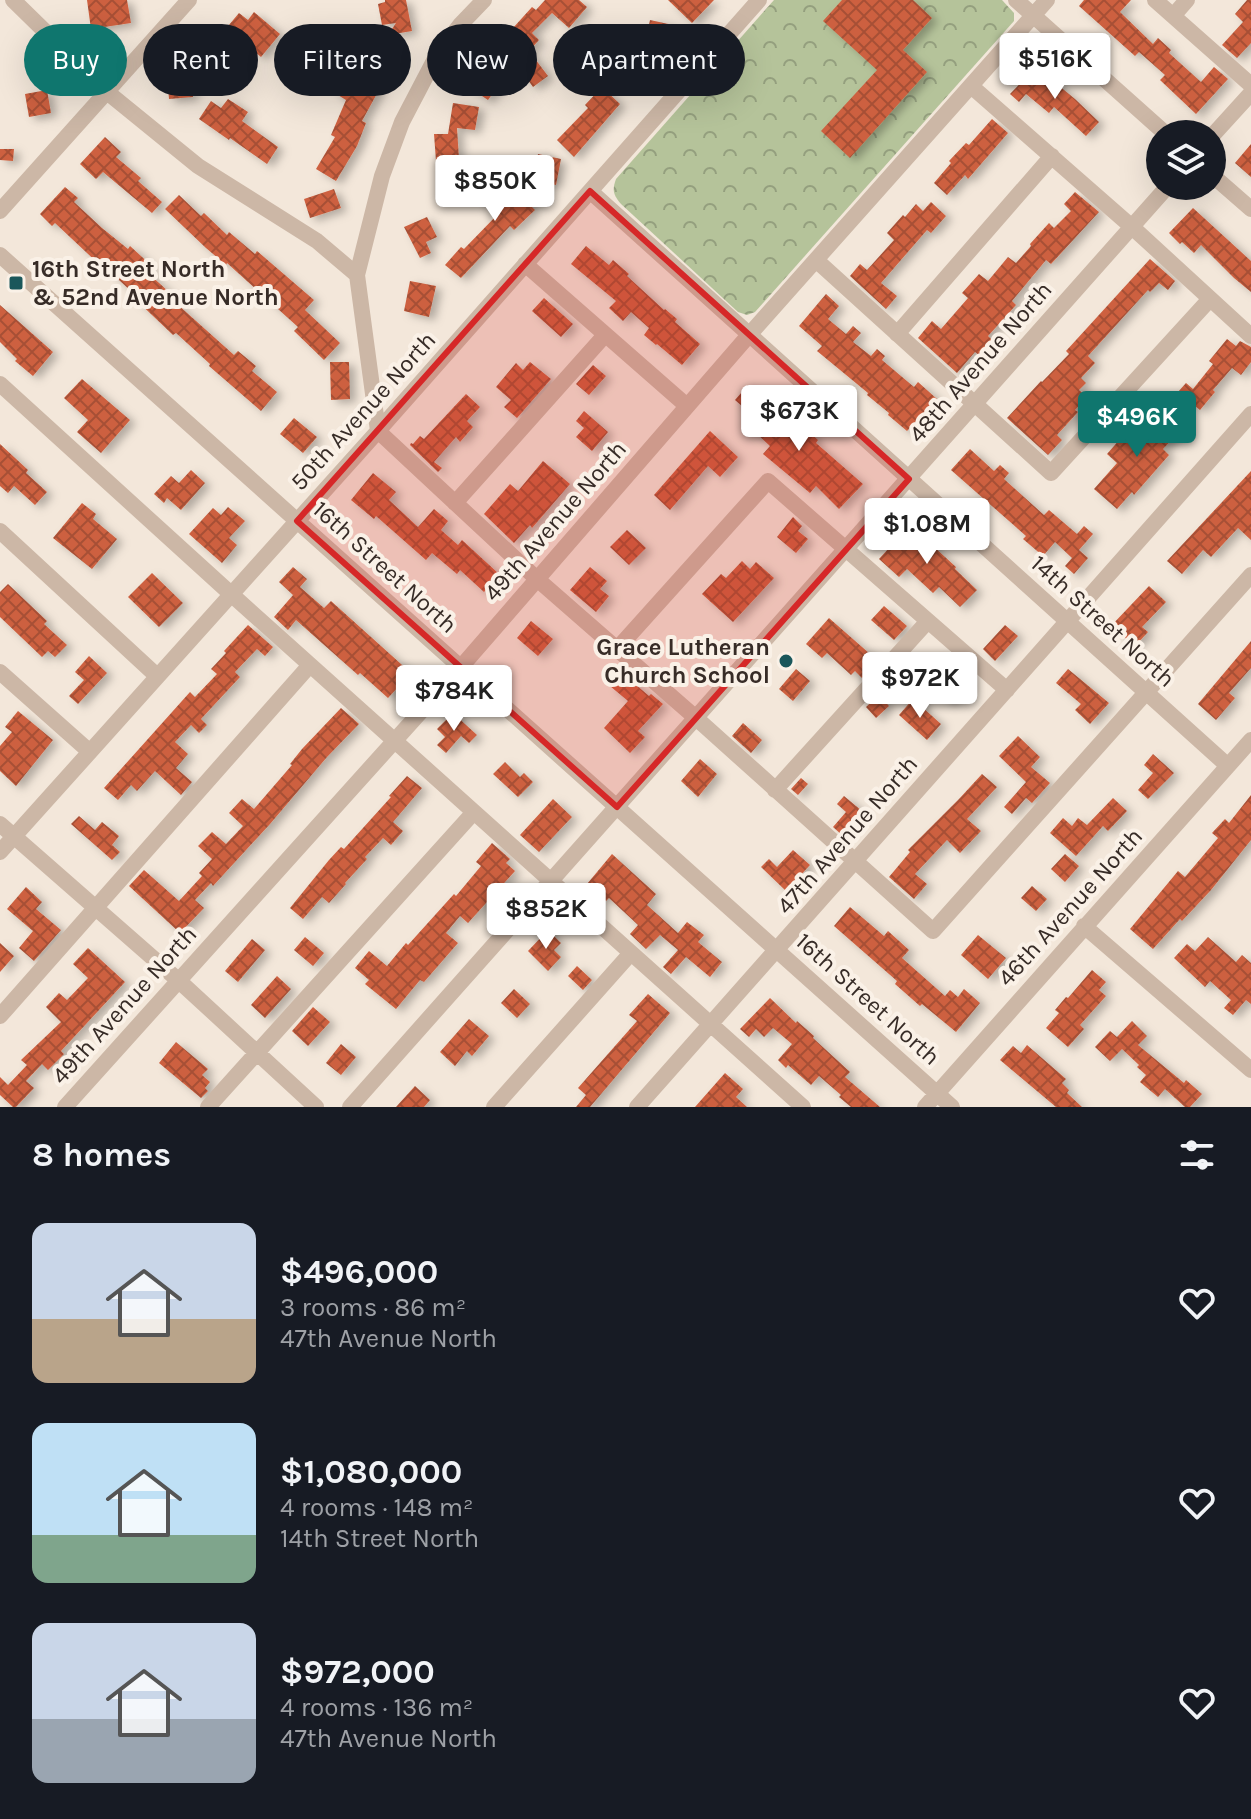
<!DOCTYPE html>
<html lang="en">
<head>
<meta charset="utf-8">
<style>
  :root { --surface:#171b24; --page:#20242c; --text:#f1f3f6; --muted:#9ea1a6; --accent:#0f766e }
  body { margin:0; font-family:Karla,sans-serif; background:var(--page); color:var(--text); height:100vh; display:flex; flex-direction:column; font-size:30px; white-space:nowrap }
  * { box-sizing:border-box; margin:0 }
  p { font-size:26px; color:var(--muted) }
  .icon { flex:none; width:44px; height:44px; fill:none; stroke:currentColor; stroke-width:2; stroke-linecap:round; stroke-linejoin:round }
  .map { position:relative; height:1107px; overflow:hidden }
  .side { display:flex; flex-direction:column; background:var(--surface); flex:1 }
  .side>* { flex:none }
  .banner { position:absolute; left:24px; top:24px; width:800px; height:72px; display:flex; gap:16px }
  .fabs { position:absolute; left:1146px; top:120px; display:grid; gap:16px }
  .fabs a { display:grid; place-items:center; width:80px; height:80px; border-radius:50%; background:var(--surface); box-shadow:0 8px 32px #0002; font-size:40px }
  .price { position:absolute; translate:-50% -68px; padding:0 18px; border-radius:8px; background:#fff; color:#222; font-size:26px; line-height:52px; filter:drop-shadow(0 2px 4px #0008) }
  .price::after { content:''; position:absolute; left:50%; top:48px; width:24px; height:18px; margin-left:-12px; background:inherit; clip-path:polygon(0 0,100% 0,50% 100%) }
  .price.active { background:var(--accent); color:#fff }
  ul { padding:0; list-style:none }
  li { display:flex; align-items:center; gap:24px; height:200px; padding:0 32px }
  li span { display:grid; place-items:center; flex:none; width:224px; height:160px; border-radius:16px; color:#555 }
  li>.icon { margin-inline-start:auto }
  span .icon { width:96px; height:96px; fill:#fffc; stroke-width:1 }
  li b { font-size:34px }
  h2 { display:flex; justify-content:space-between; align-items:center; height:96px; padding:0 32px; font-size:34px }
  .tag { padding:0 28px; border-radius:36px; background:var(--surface); box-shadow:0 8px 32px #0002; font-size:28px; line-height:72px }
  .tag.active { background:var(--accent); color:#fff }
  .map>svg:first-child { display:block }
  .park { fill:url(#park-crowns) }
  .building { fill:url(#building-cross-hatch); filter:url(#shadow) }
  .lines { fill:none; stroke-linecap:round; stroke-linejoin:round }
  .minor { stroke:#ccb7a6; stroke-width:16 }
  .marked { fill:#d62828; fill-opacity:0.2; stroke:#d62828; stroke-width:6; stroke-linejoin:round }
  .poi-dot { fill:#1a575b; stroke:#faf1e7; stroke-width:3 }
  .labels { text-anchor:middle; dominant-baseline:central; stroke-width:8; stroke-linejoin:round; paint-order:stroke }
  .poi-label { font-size:24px; font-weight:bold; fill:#372c27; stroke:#faf1e7; text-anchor:start }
  .street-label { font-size:24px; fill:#372c27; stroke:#faf1e7 }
</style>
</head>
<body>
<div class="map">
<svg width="1251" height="1107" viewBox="0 0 1251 1107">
  <defs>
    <pattern id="park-crowns" width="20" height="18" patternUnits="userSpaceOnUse" patternTransform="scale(2)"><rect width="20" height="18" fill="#b5c39a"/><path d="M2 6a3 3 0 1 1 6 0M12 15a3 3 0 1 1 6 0" fill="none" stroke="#949f7e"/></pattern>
    <pattern id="building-cross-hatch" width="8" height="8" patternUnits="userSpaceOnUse" patternTransform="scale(2)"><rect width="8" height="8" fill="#cd603f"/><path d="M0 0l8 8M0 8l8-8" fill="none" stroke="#a74f35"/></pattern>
    <filter id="shadow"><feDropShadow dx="6" dy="3.5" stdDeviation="4" flood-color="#0004"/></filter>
  </defs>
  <rect width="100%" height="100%" fill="#f3e7da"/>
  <path class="park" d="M774,0H1002L1014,13V21L755,312L747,315L738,312L621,204C613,195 612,190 616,179Z"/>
  <path class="building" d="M87,0H127L131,23L91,29Z
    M385,0H406L412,31L388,35L396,23L382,25L378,4L385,2Z
    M545,0H579L587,7L569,28L552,13L532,33L539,40L529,51L548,76L533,87L515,62L488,100L467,86L491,52L488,48L518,33L513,28L532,7L536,10Z
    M668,0H714L692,23Z
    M842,0H913L932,18L903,50L927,72L850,158L821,131L877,70L823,21Z
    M1084,0H1131L1120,12L1153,44L1158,38L1171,50L1169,53L1201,82L1214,67L1228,79L1196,114L1160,80L1165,75L1139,52L1135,56L1079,6Z
    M1247,0H1251V43L1237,58L1222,45L1243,22L1235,14Z
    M254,12L280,34L261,57L241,40L226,56L213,44L239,13L248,20Z
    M650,20L673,25L667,53L644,48Z
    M383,44L393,51L373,84L380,88L362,121L366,123L357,146L336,181L316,169L335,137L331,135L346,100L333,92L340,81L328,73L338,57L355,68L366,48L377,54Z
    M640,54L648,74L622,83L615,64Z
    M190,61L193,97L169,99L166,64Z
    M1035,68L1056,87L1058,85L1075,99L1099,122L1086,136L1054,107L1049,113L1026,94L1019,102L1010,94Z
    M602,87L620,104L574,157L557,140L588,108L585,105Z
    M47,90L51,113L29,117L25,94Z
    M228,99L248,112L242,121L278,147L267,164L230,138L229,140L199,119L211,101L221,108Z
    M453,103L479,107L475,130L457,128L459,159L436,161L434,134H448Z
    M992,119L1008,133L968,179L965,175L947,195L934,183L951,163L949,161L966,143L969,145Z
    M105,137L121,152L116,157L141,178L138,181L162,202L152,213L103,172L96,179L80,164Z
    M1251,144V177L1235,163Z
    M0,149H14L13,161L0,160Z
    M538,154L561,159L556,185L533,180Z
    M495,180L501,186L506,182L513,188L520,181L534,195L527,202L535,210L514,230L510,226L461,278L445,265L461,247L464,249L498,214L478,195Z
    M65,187L78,198L74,202L102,228L128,249L130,246L153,267L148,273L169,292L167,295L234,355L238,351L256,366L252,371L277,392L261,411L209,366L210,364L176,333L173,335L131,295L133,293L105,267L103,268L55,223L52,226L40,214Z
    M334,189L341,208L310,218L304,199Z
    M1075,192L1099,212L1051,264L1046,260L1012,301L1016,305L988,336L992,340L979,355L975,352L957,373L918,338L932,321L941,329L968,298L962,293L979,274L988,281L1008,257L1016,263L1031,246L1030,244L1049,223L1054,228L1071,211L1064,204Z
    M179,195L201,216L204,213L227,235L229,232L255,254L257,251L314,300L305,310L340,343L324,360L294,331L298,327L227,263L226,265L206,248L165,209Z
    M931,202L946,216L931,233L927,230L881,283L897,296L886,309L850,276L860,264L867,270L894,240L887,233L903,215L905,217L916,204L923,211Z
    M1193,208L1251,261V292L1234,278L1201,245L1194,253L1182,242L1180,244L1169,233Z
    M427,217L437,237L426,242L431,253L420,258L404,227Z
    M586,246L609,265L613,260L629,274L627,276L664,310L665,309L677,319L675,322L700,344L682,365L657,344L656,345L644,335L649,328L631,312L623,321L609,308L616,301L571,264Z
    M1150,259L1175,281L1168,290L1159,283L1150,292L1148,290L1088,356L1095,363L1081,378L1086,383L1079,390L1087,397L1075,410L1078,412L1057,435L1062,440L1048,455L1007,418L1041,381L1042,382L1069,354L1066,351Z
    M410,281L436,286L429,317L404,311Z
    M826,294L839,306L828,319L846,334L853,326L861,333L853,342L871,356L877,349L885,356L882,360L914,387L918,382L937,399L907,431L888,415L889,413L867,395L868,393L817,351L822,346L799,326Z
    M544,298L573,324L561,337L532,311Z
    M0,305L53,352L33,376L15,361L17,359L0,342Z
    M1227,339L1236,346L1240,341L1251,347V362L1241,375L1232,368L1213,390L1215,392L1200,410L1178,392L1186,383L1193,389L1213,364L1209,361Z
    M330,362H349L350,399L331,400Z
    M530,362L551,379L517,418L504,407L511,400L496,387L516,363L523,370Z
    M593,365L606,376L589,395L576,384Z
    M82,379L130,420L101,453L77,432L88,420L64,398Z
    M748,385L756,393L752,398L786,428L795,419L818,440L816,443L863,484L839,509L816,486L810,493L763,454L770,446L743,421L750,413L735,400Z
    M466,394L480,407L467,421L473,427L460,442L456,437L434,462L442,468L438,472L410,445L411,443L413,444L420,436L424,439Z
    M1160,410L1181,430L1163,449L1169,455L1134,495L1132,492L1117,509L1094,489L1117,463L1107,454L1128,430L1135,436Z
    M584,411L608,432L592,451L576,437L584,428L576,421Z
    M294,418L317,437L303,453L280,434Z
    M710,431L738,457L720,477L708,466L670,510L654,495Z
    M0,444L28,470L26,473L47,492L35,505L14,486L8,493L0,486Z
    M970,449L994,471L1000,465L1009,473L1004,479L1044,515L1049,510L1077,534L1084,526L1093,534L1079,550L1088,558L1074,574L1065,566L1072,558L1055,542L1043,556L1023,539L1026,536L951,470Z
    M543,461L570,484L532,528L530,525L514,543L484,514L510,484L518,491Z
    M191,470L205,483L181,510L167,498L164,503L154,494L171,476L179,483Z
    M1251,471V540L1238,528L1211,557L1203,550L1182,574L1167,561Z
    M373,473L396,492L389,500L418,527L434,509L448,521L441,530L458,545L462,540L499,574L484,592L460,570L457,574L432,553L426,560L376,516L374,519L351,500Z
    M82,503L96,514L93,519L117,539L92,569L53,538Z
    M228,507L245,521L229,538L237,545L222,563L189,534L213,508L221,515Z
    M793,517L802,526L798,531L808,539L796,553L777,537Z
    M910,525L956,567L955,569L977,590L960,607L939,587L933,593L907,569L899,577L879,559Z
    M627,530L646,548L629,565L610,547Z
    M742,561L750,569L756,562L774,578L733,622L702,594L721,574L726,578Z
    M293,567L307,579L293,595L279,582Z
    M590,567L607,581L600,589L609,596L596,612L570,590Z
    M152,573L183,603L159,627L128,597Z
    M8,584L47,621L44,624L67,645L55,657L48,651L42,657L0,617V592Z
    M1149,586L1166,602L1142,627L1148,632L1135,646L1111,626Z
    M300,587L324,608L331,601L411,673L388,698L360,673L358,675L296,620L288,630L274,617Z
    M884,606L907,626L894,640L871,620Z
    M829,618L870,654L862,662L870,669L862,678L855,671L851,675L827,653L822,658L806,644Z
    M531,621L553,639L538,656L517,638Z
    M248,625L273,647L265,656L257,649L235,672L240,677L201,719L207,725L199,733L191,725L175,742L188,754L176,768L192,782L181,795L155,771L137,791L131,785L118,800L104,788L190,692L195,697L217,674L211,669L226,653L224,651Z
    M1005,625L1018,636L995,661L983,649Z
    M1251,641V668L1229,693L1235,698L1216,720L1198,704Z
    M940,655L969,682L949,703L933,687L944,675L931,664Z
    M89,656L107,673L78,704L69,696L84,680L75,672Z
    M796,669L810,681L793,701L779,689Z
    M1068,669L1109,703L1090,724L1075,710L1081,704L1056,683Z
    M621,672L649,696L651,694L663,704L638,731L645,737L630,753L604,728L628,701L610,686Z
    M879,695L889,706L876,718L866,707Z
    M913,699L941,724L927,740L899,715Z
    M341,708L359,724L327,757L270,824L213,886L211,883L195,900L204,908L180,933L129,886L144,870L179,901L202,876L199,873L212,859L198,846L212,832L226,844L243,826L229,813L242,799L254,809L292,765L290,764L302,749Z
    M18,711L53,740L16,786L0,771V746L12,732L5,727Z
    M453,713L477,735L469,743L461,736L446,753L437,745L445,737L437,729Z
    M743,723L762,740L751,753L732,736Z
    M1018,736L1040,757L1031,767L1050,783L1032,803L1026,798L1012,814L1004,807L1026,782L999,756Z
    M1153,754L1174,773L1148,799L1138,790L1153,773L1144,765Z
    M700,759L717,774L698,797L681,781Z
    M505,762L520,777L524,773L533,782L518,797L493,774Z
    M982,774L997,787L967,819L981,831L960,853L947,840L915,874L927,884L914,899L889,877L910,852L908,850L959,799Z
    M407,776L422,788L393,822L403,831L391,845L383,838L365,857L367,859L345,883L346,884L329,903L322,897L303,919L290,908L329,860L341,847L344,849L391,797L389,796Z
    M801,778L808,784L798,795L791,789Z
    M1251,795V840L1211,890L1182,921L1180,919L1153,949L1130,929L1178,871L1185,877L1218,838L1212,833L1225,819L1229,823Z
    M844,796L862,811L842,835L833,827L846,812L837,804Z
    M1113,798L1127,811L1108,831L1103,826L1076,856L1050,833L1063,818L1072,826L1078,818L1087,825Z
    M553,799L572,817L539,852L520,835Z
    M79,816L95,830L102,822L119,836L112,845L120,852L112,860L71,824Z
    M492,843L510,859L506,863L515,871L468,923L460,916L446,933L458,943L424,982L420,980L396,1009L365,984L369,980L355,968L369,951L387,966L406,943L408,945L454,894L456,896L481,866L476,862Z
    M793,850L810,865L786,891L761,867L769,859L777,867Z
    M612,854L656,894L647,905L678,933L687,922L704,935L698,942L722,962L710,977L686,957L671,974L663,967L678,950L660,935L646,949L630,934L638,925L609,898L606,901L587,884Z
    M1065,854L1079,866L1065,882L1051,869Z
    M1032,886L1047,899L1036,911L1021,898Z
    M26,887L42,902L36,909L61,930L34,961L19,948L33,931L7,909Z
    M850,907L884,936L888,931L909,950L902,958L945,996L950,990L958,997L964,989L980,1003L956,1032L922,1004L920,1006L895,984L897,981L834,926Z
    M548,930L561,943L554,950L561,957L548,971L528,951Z
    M978,935L1006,958L988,979L961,955Z
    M305,937L324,953L313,966L294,950Z
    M1208,937L1236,962L1242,955L1251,963V1004L1246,1000L1233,1015L1224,1008L1231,1000L1210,981L1205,987L1174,958L1187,944L1195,951Z
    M252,939L265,950L238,982L225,971Z
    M0,943L14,956L0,972Z
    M88,948L125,982L61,1051L64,1054L48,1070L42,1064L26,1081L34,1088L16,1107H13L0,1095V1077L8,1085L27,1065L21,1060L61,1022L46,1007L59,993L67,1000L88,978L73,964Z
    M577,966L592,980L583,990L568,976Z
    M1092,970L1106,982L1099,990L1106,996L1080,1025L1084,1029L1068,1047L1046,1028L1059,1013L1055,1010L1066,997L1068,998Z
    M277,976L291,989L265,1018L251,1005Z
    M514,989L530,1004L517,1018L501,1003Z
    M648,994L670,1013L590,1107H576L586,1095L578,1088L637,1021L629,1015Z
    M770,998L796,1023L797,1021L814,1036L813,1038L850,1072L845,1077L880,1107H851L839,1097L841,1095L819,1076L811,1085L788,1065L786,1068L778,1060L792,1044L773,1028L764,1037L756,1029L749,1037L740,1029Z
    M313,1007L330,1022L308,1046L292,1031Z
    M469,1019L489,1036L472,1056L467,1051L455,1066L440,1052Z
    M1132,1021L1147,1036L1138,1045L1184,1083L1186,1080L1202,1094L1190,1107H1185L1165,1089L1158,1097L1140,1082L1146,1075L1137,1067L1139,1065L1122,1049L1110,1061L1095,1047L1110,1031L1117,1037Z
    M176,1042L208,1069L202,1075L210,1082L205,1088L208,1091L201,1098L159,1063Z
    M341,1044L356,1057L341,1075L326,1063Z
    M1027,1045L1066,1079L1062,1083L1069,1090L1067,1093L1082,1107H1056L1000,1060L1013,1046L1021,1053Z
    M725,1073L743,1089L736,1097L747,1107H695Z
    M415,1086L430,1100L424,1107H396Z"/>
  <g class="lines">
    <path class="minor" d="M13,0L107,92L198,166L317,241L357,275
      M484,0L460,25L437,55L402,122L382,176L357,275L378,431L537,579L696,718L933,931L1251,575
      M1016,0L1166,134
      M1155,0L1251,85
      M1173,16L1187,0
      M971,86L1132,227L1251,336
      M1212,136L1251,93
      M1212,175L1251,209
      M590,191L1228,766
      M0,211L189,0
      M0,255L952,1107
      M816,260L1051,473L1210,299
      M525,264L687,406
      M897,334L1052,156
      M0,384L231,594L803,1107
      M455,503L605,335
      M0,531L157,676
      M617,649L768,481L1007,690
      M0,672L90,752
      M775,790L928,621
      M0,824L178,980L316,1107
      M0,852L378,431L759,0
      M1084,926L1251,1070
      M0,1016L310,665
      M65,1107L461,667L749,335L1047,0
      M208,1107L474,812
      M350,1107L1168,186
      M494,1107L631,953
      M637,1107L1251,414
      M925,1107L1251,740"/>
  </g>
  <path class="marked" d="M590,191L909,479L617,807L297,521Z"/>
  <g class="poi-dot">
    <rect x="8" y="275" width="16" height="16" rx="4"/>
    <circle cx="786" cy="661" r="8"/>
  </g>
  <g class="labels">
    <g class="poi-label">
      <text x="32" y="269">16th Street North<tspan x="32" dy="28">&amp; 52nd Avenue North</tspan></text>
      <text x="770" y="647" text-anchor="end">Grace Lutheran<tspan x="770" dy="28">Church School</tspan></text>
    </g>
    <g class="street-label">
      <text transform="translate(980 362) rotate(-49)">48th Avenue North</text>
      <text transform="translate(363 411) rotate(-48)">50th Avenue North</text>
      <text transform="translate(555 521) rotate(-49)">49th Avenue North</text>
      <text transform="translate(385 567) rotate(42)">16th Street North</text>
      <text transform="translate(1103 621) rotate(42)">14th Street North</text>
      <text transform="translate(847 835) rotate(-49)">47th Avenue North</text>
      <text transform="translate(1070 907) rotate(-48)">46th Avenue North</text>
      <text transform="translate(868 999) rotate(42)">16th Street North</text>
      <text transform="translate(124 1005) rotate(-48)">49th Avenue North</text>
    </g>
  </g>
</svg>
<div class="fabs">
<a><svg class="icon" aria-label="layers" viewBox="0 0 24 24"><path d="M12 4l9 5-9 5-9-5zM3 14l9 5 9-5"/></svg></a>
</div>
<b class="price" style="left:1055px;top:101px">$516K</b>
<b class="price" style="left:495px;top:223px">$850K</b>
<b class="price" style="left:799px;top:453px">$673K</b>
<b class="price active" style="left:1137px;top:459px">$496K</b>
<b class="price" style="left:927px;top:566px">$1.08M</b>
<b class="price" style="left:920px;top:720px">$972K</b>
<b class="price" style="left:454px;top:733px">$784K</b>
<b class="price" style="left:546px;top:951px">$852K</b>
<div class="banner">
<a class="tag active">Buy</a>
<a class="tag">Rent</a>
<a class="tag">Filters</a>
<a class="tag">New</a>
<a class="tag">Apartment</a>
</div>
</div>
<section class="side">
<h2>8 homes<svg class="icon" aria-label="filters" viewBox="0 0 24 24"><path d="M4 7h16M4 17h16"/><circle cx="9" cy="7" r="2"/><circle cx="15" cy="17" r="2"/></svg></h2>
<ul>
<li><span style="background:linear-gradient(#c9d6e8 60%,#b9a48a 0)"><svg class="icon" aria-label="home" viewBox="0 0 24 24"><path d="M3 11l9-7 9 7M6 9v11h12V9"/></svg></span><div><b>$496,000</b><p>3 rooms · 86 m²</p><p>47th Avenue North</p></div><svg class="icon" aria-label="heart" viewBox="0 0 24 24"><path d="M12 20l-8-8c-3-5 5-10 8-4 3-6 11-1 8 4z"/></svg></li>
<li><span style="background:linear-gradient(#bfe0f5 70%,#7fa58c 0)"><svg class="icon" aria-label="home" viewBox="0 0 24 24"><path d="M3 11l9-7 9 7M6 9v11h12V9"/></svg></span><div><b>$1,080,000</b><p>4 rooms · 148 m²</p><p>14th Street North</p></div><svg class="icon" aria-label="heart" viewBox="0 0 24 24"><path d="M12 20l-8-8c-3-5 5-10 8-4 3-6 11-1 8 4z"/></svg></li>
<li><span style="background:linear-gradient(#c9d6e8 60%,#9aa5b1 0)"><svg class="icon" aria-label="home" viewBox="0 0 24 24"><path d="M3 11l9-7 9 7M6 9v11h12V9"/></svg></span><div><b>$972,000</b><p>4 rooms · 136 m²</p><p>47th Avenue North</p></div><svg class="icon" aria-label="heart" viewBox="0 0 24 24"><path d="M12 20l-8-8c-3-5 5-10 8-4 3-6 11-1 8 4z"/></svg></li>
</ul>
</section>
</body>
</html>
